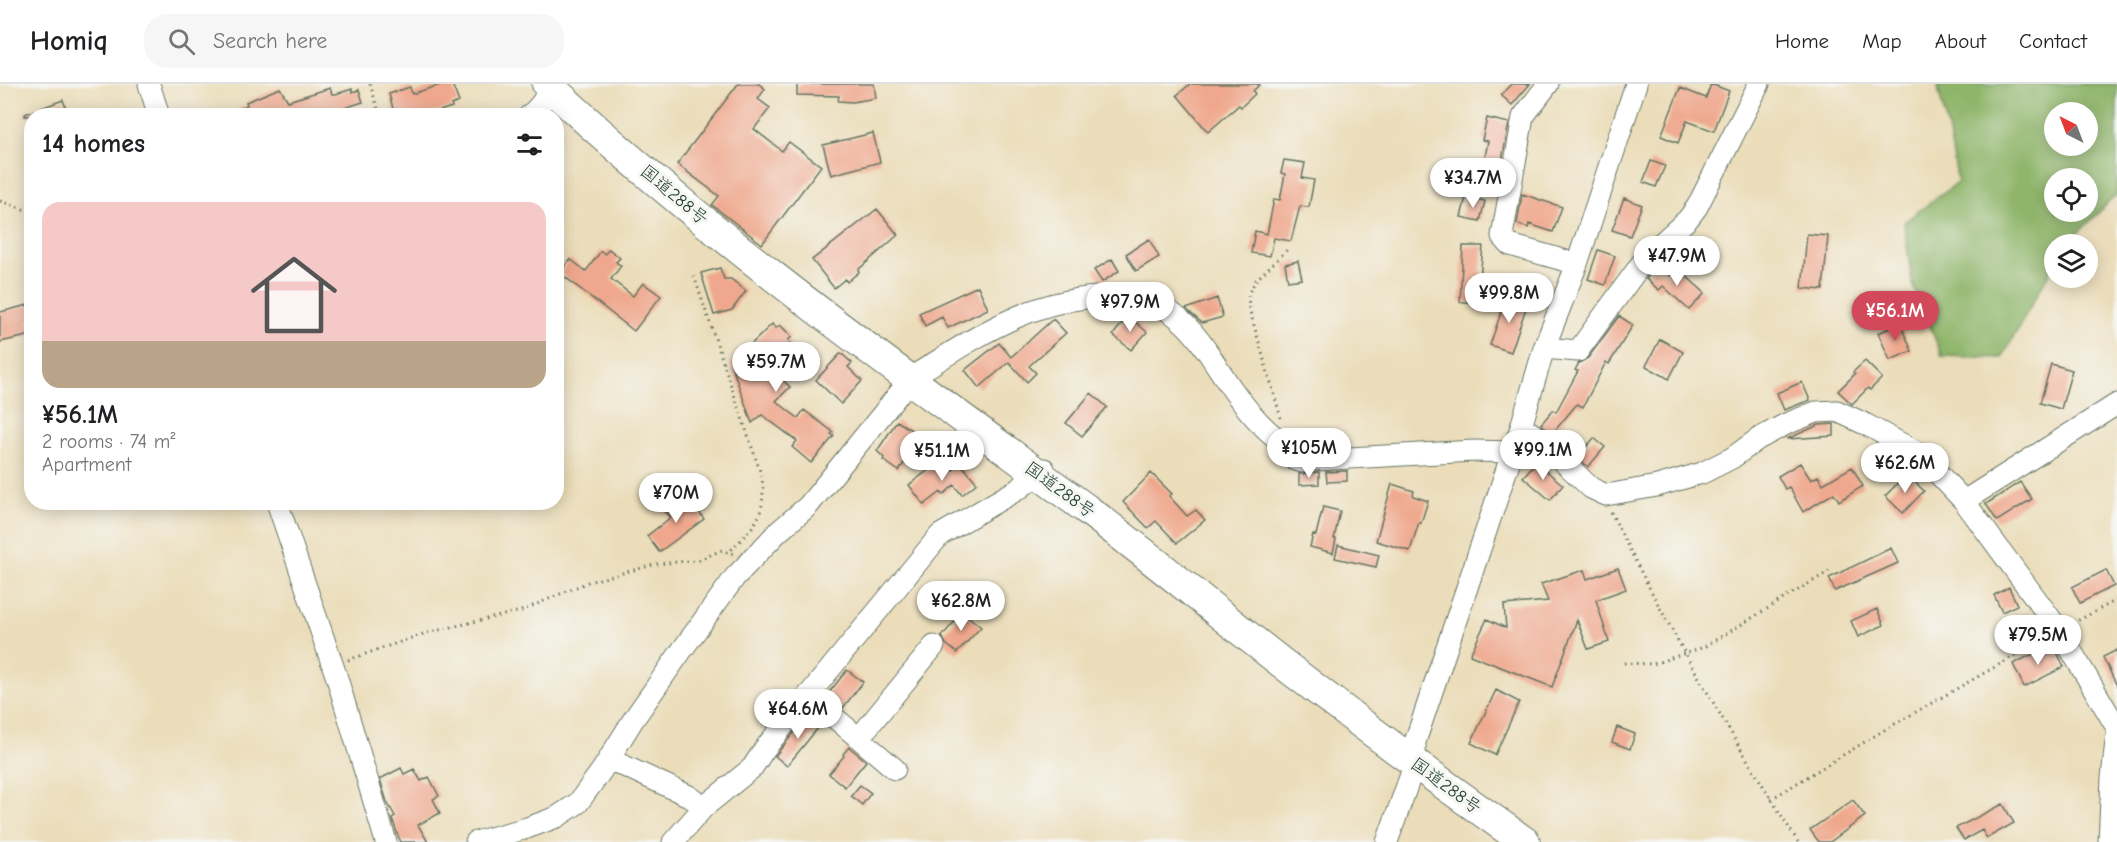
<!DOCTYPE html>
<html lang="en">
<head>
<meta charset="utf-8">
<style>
  :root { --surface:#fff; --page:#f6f6f6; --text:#202124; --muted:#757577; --line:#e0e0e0; --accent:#d1495b }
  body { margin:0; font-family:"Comic Neue","Klee One",sans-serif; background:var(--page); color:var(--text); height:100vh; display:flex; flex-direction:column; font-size:22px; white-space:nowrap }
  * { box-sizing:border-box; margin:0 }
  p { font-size:20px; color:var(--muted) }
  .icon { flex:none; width:33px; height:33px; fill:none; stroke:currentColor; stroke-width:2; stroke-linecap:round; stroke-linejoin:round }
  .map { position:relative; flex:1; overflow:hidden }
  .details { position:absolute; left:24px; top:24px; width:540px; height:402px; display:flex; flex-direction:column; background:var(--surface); border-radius:24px; box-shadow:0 3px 15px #0003 }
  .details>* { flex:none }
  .needle { width:39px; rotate:318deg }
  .controls { position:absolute; left:2044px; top:18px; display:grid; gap:12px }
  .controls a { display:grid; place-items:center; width:54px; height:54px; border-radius:50%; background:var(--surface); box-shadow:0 3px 15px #0003; font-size:30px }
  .price { position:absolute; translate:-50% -51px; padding:0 14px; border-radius:21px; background:#fff; color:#222; font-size:20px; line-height:39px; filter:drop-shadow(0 2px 3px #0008) }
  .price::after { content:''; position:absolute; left:50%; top:36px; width:18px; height:14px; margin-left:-9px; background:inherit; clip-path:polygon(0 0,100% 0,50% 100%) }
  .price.selected { background:var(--accent); color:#fff }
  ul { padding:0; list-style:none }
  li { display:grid; align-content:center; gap:12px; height:318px; padding:0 18px }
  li+li { border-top:2px solid var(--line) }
  li span { display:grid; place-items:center; height:186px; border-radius:18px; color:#555 }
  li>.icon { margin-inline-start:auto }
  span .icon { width:108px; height:108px; fill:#fffc; stroke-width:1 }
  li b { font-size:26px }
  h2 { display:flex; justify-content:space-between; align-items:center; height:72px; padding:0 18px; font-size:26px }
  header { display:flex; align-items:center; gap:36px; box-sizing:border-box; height:84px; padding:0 30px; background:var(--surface); border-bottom:2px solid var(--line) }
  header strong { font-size:28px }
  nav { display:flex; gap:33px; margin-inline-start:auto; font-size:21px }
  .search { width:420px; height:54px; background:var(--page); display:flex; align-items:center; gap:15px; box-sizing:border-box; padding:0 21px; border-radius:24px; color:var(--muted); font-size:22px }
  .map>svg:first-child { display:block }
  .forest { fill:#8fb56a; stroke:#57794f; stroke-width:1.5; fill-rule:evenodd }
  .building { fill:#efa88d }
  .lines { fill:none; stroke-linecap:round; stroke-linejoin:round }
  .minor-casing { stroke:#667563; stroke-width:23 }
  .highway-casing { stroke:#667563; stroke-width:32 }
  .path { stroke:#667563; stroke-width:3; stroke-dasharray:1.5 4.5; stroke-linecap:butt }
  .minor { stroke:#fff; stroke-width:21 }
  .highway { stroke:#fff; stroke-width:30 }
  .labels { text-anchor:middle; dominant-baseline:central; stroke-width:6; stroke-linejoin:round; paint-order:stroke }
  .street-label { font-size:18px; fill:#1f3d34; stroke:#f6f6f2 }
</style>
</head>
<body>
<header>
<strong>Homiq</strong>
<div class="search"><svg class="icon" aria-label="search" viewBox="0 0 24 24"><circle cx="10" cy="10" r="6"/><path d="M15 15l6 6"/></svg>Search here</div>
<nav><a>Home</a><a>Map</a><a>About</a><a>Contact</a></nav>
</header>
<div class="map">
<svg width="2117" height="758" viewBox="0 0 2117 758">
  <rect width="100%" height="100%" fill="#f6f6f2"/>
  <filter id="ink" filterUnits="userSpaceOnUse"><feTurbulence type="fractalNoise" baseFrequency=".0167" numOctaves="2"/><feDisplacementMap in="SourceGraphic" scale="12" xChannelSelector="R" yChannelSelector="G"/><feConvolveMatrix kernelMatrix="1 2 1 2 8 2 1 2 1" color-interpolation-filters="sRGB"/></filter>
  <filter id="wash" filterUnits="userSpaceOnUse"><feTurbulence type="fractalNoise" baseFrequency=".008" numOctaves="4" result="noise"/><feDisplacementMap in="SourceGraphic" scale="24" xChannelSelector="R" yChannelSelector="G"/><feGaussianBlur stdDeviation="1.35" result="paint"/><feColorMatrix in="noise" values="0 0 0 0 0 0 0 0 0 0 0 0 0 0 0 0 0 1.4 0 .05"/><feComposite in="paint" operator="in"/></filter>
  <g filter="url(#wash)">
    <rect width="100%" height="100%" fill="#ebddb9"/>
    <path class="forest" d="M1937,0H2117V110L2067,160H2055V178L2002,274L1942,272L1912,198L1904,138L1958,98L1948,45ZM2055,28H2088V62H2055ZM2055,94H2088V128H2055Z"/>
    <g id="blocks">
      <path class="building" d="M443,0H452L459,18L451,21L452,23L424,32H395L389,10L410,3L412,10Z
        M738,0H759L765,5L758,15L770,24L754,45L782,67L789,58L821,82L762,160L712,121L719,112L677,80Z
        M797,0H874L876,14L853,18L838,17L839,12L797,11Z
        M1190,0H1260L1253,7L1255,10L1241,23L1239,21L1208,48L1177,11Z
        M1511,0H1530L1512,21L1501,11Z
        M1711,0L1729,7L1714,47L1687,37L1678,59L1661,52L1680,4L1706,14Z
        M280,4L288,17L330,4L332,10H336L352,5V8L359,6L363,18L344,24L346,32H288L286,26L271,32H224L247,21L246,18Z
        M63,16L69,32H25V30Z
        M1487,34L1509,39L1497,103L1480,100L1488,57L1482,56Z
        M873,49L880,78L831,91L823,61Z
        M1284,76L1305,79L1302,94L1314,96L1309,123L1300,122L1291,157L1274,154L1270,172L1251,169L1255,147L1267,150L1274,115L1280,116L1285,90L1281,89Z
        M1651,77L1665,82L1656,103L1643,98Z
        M1522,110L1562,123L1553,148L1529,140L1528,144L1517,140Z
        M1466,113L1485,117L1480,137L1461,133Z
        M1624,114L1642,121L1630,152L1612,146Z
        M877,125L898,151L858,186L859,188L847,198L845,195L834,204L812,176Z
        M1807,150L1828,152L1823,206L1802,204Z
        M1149,155L1159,173L1136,187L1126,170Z
        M1463,162H1483L1478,218H1460Z
        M609,165L620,174L616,178L621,182L611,195L633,212L643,199L661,212L634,247L560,189L570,175L586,187L601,167L605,170Z
        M1598,166L1615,172L1605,201L1588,195Z
        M1112,175L1119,187L1102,198L1094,186Z
        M1298,177L1302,195L1288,197L1285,180Z
        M1676,183L1705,209L1689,226L1663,202L1659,206L1646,195L1653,185L1673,192Z
        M720,184L724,195H731L746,207L732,226L714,231L701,189Z
        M978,202L988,225L948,244L942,233L925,242L919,229Z
        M1507,211L1528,218L1511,268L1490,261Z
        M1217,214L1223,233L1202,239L1186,225Z
        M32,220V236L28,237L32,251L0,258V228Z
        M1128,232L1147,248L1131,266L1113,251Z
        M1619,232L1633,241L1609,280L1606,278L1583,323L1577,320L1552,350L1541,340L1553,326L1556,328L1578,287L1575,286L1579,279L1588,274Z
        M1053,235L1066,249L1029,282L1036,289L1027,298L1009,278L979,304L965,286L999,259L1011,273Z
        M772,240L776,244L780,241L792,253L788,256L792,261L770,283L790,303L776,317L798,334L804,326L833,348L831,350L834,352L811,379L792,363L797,357L762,331L752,339L731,280Z
        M1900,240L1912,267L1890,276L1878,249Z
        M1660,255L1683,268L1669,295L1646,282Z
        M841,269L852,279L848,283L862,297L841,320L816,296Z
        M1865,277L1882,294L1870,306L1868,304L1852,320L1838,307L1855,290L1853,288Z
        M2051,280L2072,286L2061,325L2040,319Z
        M1802,298L1810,316L1784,326L1777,309Z
        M1091,309L1107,323L1082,352L1066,339Z
        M897,337L916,349L910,359L915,362L899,387L883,376L884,374L877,367Z
        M1834,340V352L1787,355L1819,341Z
        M1594,354L1605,363L1588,383L1577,373Z
        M939,378L946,388L952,384L953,386L961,380L977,399L962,411L954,401L943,411L941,408L924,421L909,401Z
        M1536,378L1563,401L1550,416L1523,393Z
        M1800,379L1811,396L1818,392L1823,400L1852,383L1863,402L1839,417L1834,409L1803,428L1789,403L1785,405L1778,392Z
        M1347,387V397L1327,398L1326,388Z
        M1319,388V400L1299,401V390Z
        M1151,389L1172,410L1169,412L1187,432L1196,426L1205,436L1177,459L1156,437L1148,444L1123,418Z
        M1907,390L1924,407L1903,429L1885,412Z
        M2020,398L2032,415L1997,437L1986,420Z
        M1392,400L1414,407L1413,412L1428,417L1421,439L1419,438L1410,467L1376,457Z
        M687,411L704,435L659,468L647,452L671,433L665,427Z
        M1323,423L1340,427L1334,455H1336L1333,469L1310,463L1313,450L1316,451Z
        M1338,461L1379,471L1376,483L1335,474Z
        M1891,464L1898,479L1835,507L1829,494Z
        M1618,484L1626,505L1596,516L1609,558L1588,565L1577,536L1552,603L1470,571L1487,535L1506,544L1504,521L1548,517L1541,500L1584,486L1587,495Z
        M2106,486L2114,502L2080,519L2072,503Z
        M2009,503L2017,521L2002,528L1994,511Z
        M1877,525L1884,541L1858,553L1851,537Z
        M963,528L981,543L957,569L946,560L942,552Z
        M2053,560L2064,583L2024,603L2013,580Z
        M2117,566V602L2103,573Z
        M847,586L863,598L843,624L827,611Z
        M1496,606L1519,618L1495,671L1471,659Z
        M810,629L822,639L787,682L775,672Z
        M1617,643L1635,650L1630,665L1612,658Z
        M849,663L866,677L845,703L829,690L844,672L843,670Z
        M401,684L404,690L414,685L421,697L429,693L439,712L433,715L440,729L418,741L428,758H401L398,752L392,734L395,732L387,718L380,695Z
        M860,701L871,709L862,721L851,712Z
        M1853,716L1865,732L1830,758H1819L1810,746Z
        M2003,720L2014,739L1987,754L1982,746L1964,756L1956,744Z"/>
    </g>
  </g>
  <g filter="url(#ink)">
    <use href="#blocks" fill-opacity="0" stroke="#667563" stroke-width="1.5"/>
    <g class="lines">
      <defs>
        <path id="minor" d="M149,0L159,32
          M1548,0L1523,33L1502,152L1510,161L1577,180
          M529,32C540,22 547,15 548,0
          M1544,264L1578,267L1647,172L1688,135L1697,123L1759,0
          M920,288C982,249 1040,210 1117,213C1136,214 1158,219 1173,230C1199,249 1214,279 1232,305C1242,319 1255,335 1268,347C1282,359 1286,359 1295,376L1302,378L1314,376L1474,367L1511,368
          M1521,343L1535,351L1591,404L1606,411L1657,402L1702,389L1732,374L1758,355L1786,340L1816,328L1837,327L1865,340L1915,367L1930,381L1964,417L2059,546L2117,644
          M1964,417L2117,320
          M277,418L337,594L386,758
          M808,611L895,685
          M859,654L934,562
          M609,675L689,712L704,723
          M476,758L527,744L557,733L578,719L602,686L633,636L682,566L735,493L778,448L808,422L910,296
          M673,758L704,723L752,684L766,663L940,451L1020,404L1044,385
          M1387,758L1415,679V658L1521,343L1544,264L1577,180L1636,0
          M2109,758L2112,694L2117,648"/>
        <path id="highway" d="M547,0C715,158 904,291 1089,427C1160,480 1228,538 1299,592C1373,649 1448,704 1525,758"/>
      </defs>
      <use href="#minor" class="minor-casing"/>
      <use href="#highway" class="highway-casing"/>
      <path class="path" d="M370,0L380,32
        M0,117L32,128
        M694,192L762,393C766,433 756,441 729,468
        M1281,334L1249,224L1248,210L1256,196L1288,165
        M1611,428C1666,542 1731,651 1798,758
        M2073,539L2117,516
        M348,576L426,549L521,527L588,498L657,480L699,476L722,466L733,470
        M1624,579L1653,580L1704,563L1828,488L1831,485
        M1771,715L1886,645L2044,555"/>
      <use href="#minor" class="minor"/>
      <use href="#highway" class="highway"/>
    </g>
  </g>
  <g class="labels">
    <g class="street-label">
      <text transform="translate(674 111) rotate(40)">国道288号</text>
      <text transform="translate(1060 406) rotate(36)">国道288号</text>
      <text transform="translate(1446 702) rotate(36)">国道288号</text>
    </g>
  </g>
</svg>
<div class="controls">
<a><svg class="needle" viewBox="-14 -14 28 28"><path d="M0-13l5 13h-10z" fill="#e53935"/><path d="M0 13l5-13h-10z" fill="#757577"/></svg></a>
<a><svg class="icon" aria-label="locate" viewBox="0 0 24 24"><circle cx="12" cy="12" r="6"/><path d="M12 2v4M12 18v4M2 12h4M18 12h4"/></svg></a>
<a><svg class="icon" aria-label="layers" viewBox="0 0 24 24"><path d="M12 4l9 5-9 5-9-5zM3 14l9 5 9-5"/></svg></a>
</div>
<b class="price" style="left:1473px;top:125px">¥34.7M</b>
<b class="price" style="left:1677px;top:203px">¥47.9M</b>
<b class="price" style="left:1509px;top:240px">¥99.8M</b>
<b class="price" style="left:1130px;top:249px">¥97.9M</b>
<b class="price selected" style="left:1895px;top:258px">¥56.1M</b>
<b class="price" style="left:776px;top:309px">¥59.7M</b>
<b class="price" style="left:1309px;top:395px">¥105M</b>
<b class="price" style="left:1543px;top:397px">¥99.1M</b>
<b class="price" style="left:942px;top:398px">¥51.1M</b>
<b class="price" style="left:1905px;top:410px">¥62.6M</b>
<b class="price" style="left:676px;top:440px">¥70M</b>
<b class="price" style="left:961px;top:548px">¥62.8M</b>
<b class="price" style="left:2038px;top:582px">¥79.5M</b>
<b class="price" style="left:798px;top:656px">¥64.6M</b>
<section class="details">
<h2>14 homes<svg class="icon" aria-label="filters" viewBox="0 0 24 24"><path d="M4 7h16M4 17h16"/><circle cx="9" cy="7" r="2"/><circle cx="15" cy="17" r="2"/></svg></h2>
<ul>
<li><span style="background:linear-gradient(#f6c9c9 75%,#b9a48a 0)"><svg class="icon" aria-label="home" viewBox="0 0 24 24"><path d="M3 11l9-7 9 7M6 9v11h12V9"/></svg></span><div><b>¥56.1M</b><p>2 rooms · 74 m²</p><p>Apartment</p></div></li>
</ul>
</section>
</div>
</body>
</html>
